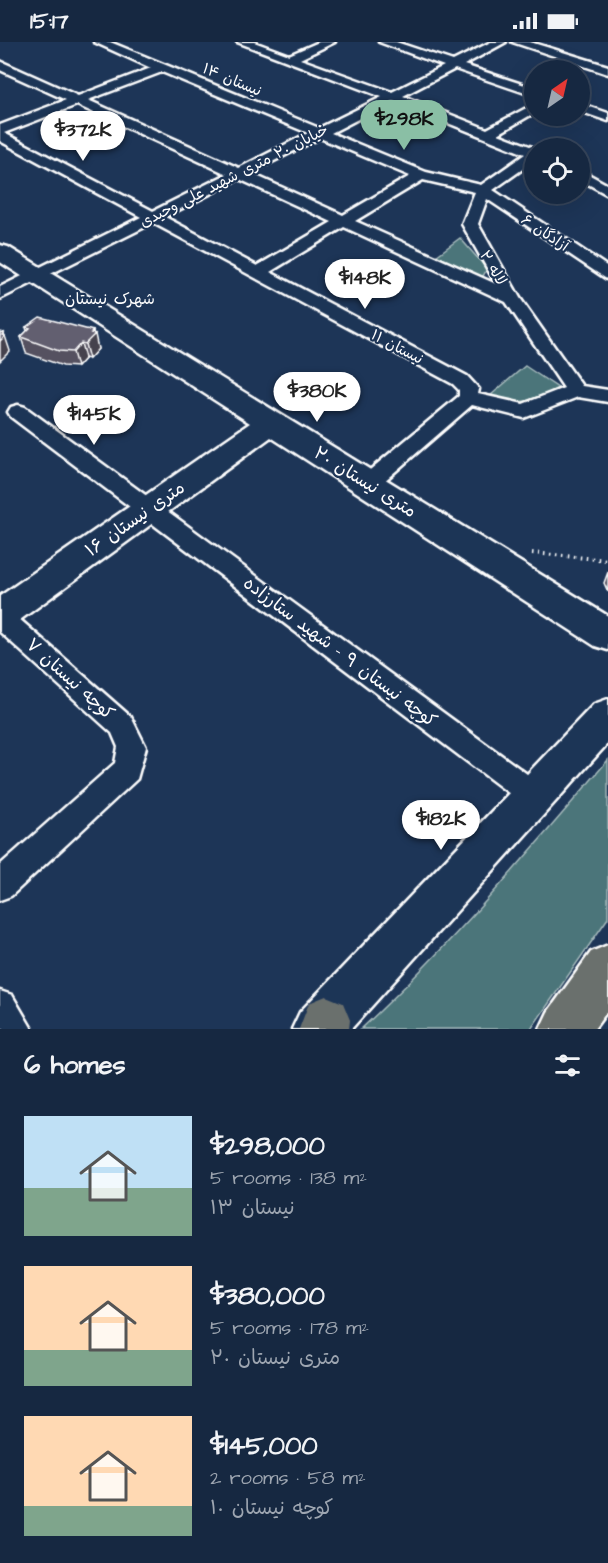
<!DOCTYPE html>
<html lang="en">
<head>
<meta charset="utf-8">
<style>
  :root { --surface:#162841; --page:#23344c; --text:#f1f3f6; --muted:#9ea6b1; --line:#35445a; --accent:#8abfa5 }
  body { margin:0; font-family:"Architects Daughter","Playpen Sans Arabic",sans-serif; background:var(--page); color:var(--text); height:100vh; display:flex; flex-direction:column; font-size:22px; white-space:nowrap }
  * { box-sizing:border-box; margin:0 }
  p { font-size:20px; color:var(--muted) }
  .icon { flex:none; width:33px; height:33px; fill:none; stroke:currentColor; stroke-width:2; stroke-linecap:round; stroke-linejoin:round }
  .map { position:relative; height:987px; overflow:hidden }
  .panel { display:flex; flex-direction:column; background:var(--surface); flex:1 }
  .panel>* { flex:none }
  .needle { width:39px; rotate:34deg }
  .controls { position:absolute; left:524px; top:18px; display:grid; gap:12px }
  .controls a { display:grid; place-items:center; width:66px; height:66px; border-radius:50%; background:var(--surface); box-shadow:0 6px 24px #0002,0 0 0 2px var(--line); font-size:30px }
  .price { position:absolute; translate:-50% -51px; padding:0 14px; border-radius:21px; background:#fff; color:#222; font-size:20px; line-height:39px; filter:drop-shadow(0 2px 3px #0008) }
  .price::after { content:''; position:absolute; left:50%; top:36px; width:18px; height:14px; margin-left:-9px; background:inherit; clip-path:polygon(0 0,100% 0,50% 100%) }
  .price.on { background:var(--accent); color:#111 }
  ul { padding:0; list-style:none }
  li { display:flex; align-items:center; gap:18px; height:150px; padding:0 24px }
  li span { display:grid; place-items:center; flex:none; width:168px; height:120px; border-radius:0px; color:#555 }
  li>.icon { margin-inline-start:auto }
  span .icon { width:72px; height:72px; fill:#fffc; stroke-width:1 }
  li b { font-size:26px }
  h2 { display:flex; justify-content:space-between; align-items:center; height:72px; padding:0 24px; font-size:26px }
  .status { display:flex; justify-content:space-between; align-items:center; height:42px; padding:0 30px; background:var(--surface); direction:ltr }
  .status svg { height:16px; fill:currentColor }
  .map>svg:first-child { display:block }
  .green { fill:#4c757a; stroke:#a6babc; stroke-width:1.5 }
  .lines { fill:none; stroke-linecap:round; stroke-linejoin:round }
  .street-casing { stroke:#fff; stroke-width:5 }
  .secondary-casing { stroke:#fff; stroke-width:5 }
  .highway-casing { stroke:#fff; stroke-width:5 }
  .path { stroke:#fff; stroke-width:4; stroke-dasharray:1.5 4.5; stroke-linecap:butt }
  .street { fill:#1d3557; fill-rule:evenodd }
  .secondary { fill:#1d3557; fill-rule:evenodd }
  .highway { fill:#6b706d; fill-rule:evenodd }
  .wall { fill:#545160; stroke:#fff; stroke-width:1.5 }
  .shaded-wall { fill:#45424e; stroke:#fff; stroke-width:1.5 }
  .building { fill:#625e70; stroke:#fff; stroke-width:1.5 }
  .labels { text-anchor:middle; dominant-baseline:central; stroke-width:4.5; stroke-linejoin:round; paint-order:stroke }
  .far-street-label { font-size:15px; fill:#fff; stroke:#1d3557 }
  .far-neighbourhood-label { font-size:16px; fill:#fff; stroke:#1d3557 }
  .street-label { font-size:18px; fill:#fff; stroke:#1d3557 }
</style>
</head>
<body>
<div class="status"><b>15:17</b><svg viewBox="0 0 49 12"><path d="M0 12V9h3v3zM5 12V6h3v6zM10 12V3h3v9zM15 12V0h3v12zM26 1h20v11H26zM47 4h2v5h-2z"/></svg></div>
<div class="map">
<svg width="608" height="987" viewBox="0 0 608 987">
  <rect width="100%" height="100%" fill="#1d3557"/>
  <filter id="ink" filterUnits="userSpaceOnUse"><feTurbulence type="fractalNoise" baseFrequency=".0167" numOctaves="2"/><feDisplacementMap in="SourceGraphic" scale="12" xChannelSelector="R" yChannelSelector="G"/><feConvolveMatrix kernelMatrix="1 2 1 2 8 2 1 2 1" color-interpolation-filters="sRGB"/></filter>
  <g filter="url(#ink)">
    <path class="green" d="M460,196L487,227L483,234L479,235L436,214Z
      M525,324L558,346C537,358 515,366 491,353Z
      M608,718V876L531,987H361C450,904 529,811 608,718Z"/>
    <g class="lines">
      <defs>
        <path id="street" d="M94,0H110L319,86L382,55L237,0H254L289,13L319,0H335L300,17L392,50L444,24L379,0H396L453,19L491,0H506L464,23L534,46V54L455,27L403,54L487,87L534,62V71L498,92L535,106L534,119L493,148L608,225V238L487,157L478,182L520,256L582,344L608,348V360L578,355L524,376L472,363L375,447L367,450L359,447L356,442L359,437L459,354V348L453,342L153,181L0,257V245L141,175L0,99V83L66,58L0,28V19L78,54L151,26ZM162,30L308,91L239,126L88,58ZM393,59L525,112L481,143L426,130L331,91ZM77,63L227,132L153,169L4,91ZM320,96L410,134L343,173L250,131ZM239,137L332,180L257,224L165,175ZM423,138L475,150L462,182L496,242L355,179ZM344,185L506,260L564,346L523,362L478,352L479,347L467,334L270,230Z
          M512,0H530L608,24V32Z
          M579,61L608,71V79L579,69Z
          M579,127L608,143V153L579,137Z
          M18,363L25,365L542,743L546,752L542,761L532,765L522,761L11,375L8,370L11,365Z
          M0,565L9,568L131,675L146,705L137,737L11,854L0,858V823L115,721L118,705L112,691L0,590Z
          M0,949L12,953L32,987H0Z"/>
        <path id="secondary" d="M0,203L8,205L608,574V608L595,604L271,395L13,583L0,587V554L250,381L0,220Z
          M608,657V701L351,987H292L300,970L594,662Z"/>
        <path id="highway" d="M608,903V968L594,987H540L548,970L591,910Z
          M326,954L343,961L350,978L349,987H299L309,961Z"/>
      </defs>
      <use href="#street" class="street-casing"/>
      <use href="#secondary" class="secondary-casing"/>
      <use href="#highway" class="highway-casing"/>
      <path class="path" d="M532,511L608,518"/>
      <use href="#street" class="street"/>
      <use href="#secondary" class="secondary"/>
      <use href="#highway" class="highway"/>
    </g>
    <path class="wall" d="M26,285L94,292L98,307L89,317L85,316L77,325L63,324L26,311L21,295L27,289Z
      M608,530V550L604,541Z"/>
    <path class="shaded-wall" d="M93,289L94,293L95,292L98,307L89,317L85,302Z
      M4,291L5,295V294L10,309L0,319V299L2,293Z
      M81,301L85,316L77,325L73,310Z"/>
    <path class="building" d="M40,275L93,289L91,291L95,292L85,302L81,301L73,310L59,309L21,295L30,286L26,285Z
      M0,290L4,291L2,293L5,294L0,299Z"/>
  </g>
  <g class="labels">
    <g class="far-street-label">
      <text transform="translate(232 38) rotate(23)">نیستان ۱۴</text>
      <text transform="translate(234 134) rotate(-27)">خیابان ۲۰ متری شهید علی وحیدی</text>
      <text transform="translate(545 191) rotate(34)">آزادگان ۶</text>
      <text transform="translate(493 226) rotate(59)">لاله ۲</text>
      <text transform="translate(397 305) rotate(28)">نیستان ۱۱</text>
    </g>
    <g class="far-neighbourhood-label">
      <text x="110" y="257">شهرک نیستان</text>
    </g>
    <g class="street-label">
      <text transform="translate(365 440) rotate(32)">۲۰ متری نیستان</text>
      <text transform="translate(135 477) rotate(-35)">۱۶ متری نیستان</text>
      <text transform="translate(340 610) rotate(37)">کوچه نیستان ۹ - شهید ستارزاده</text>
      <text transform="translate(70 637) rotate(42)">کوچه نیستان ۷</text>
    </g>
  </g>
</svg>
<div class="controls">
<a><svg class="needle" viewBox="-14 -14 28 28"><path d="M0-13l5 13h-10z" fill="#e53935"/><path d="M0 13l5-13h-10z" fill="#9ea6b1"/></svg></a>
<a><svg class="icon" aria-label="locate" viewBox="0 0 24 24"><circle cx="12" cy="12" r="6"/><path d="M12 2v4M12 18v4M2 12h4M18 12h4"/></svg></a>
</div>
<b class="price on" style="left:404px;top:109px">$298K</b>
<b class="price" style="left:83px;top:120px">$372K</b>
<b class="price" style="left:365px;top:268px">$148K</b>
<b class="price" style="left:317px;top:381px">$380K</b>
<b class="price" style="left:94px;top:404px">$145K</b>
<b class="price" style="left:441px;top:809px">$182K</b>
</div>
<section class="panel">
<h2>6 homes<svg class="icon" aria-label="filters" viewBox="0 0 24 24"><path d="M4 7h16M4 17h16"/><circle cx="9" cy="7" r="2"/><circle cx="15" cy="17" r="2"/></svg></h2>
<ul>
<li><span style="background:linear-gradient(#bfe0f5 60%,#7fa58c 0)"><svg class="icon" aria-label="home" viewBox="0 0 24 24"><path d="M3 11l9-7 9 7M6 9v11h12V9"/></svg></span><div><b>$298,000</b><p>5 rooms · 138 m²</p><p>نیستان ۱۳</p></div></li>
<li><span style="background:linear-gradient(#ffd9b3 70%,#7fa58c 0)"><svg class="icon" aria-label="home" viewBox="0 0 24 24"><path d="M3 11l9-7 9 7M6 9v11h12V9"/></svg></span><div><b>$380,000</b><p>5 rooms · 178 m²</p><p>۲۰ متری نیستان</p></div></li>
<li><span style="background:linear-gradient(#ffd9b3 75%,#7fa58c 0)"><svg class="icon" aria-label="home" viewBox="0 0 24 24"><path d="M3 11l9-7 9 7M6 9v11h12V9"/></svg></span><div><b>$145,000</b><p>2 rooms · 58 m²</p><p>کوچه نیستان ۱۰</p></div></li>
</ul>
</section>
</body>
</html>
